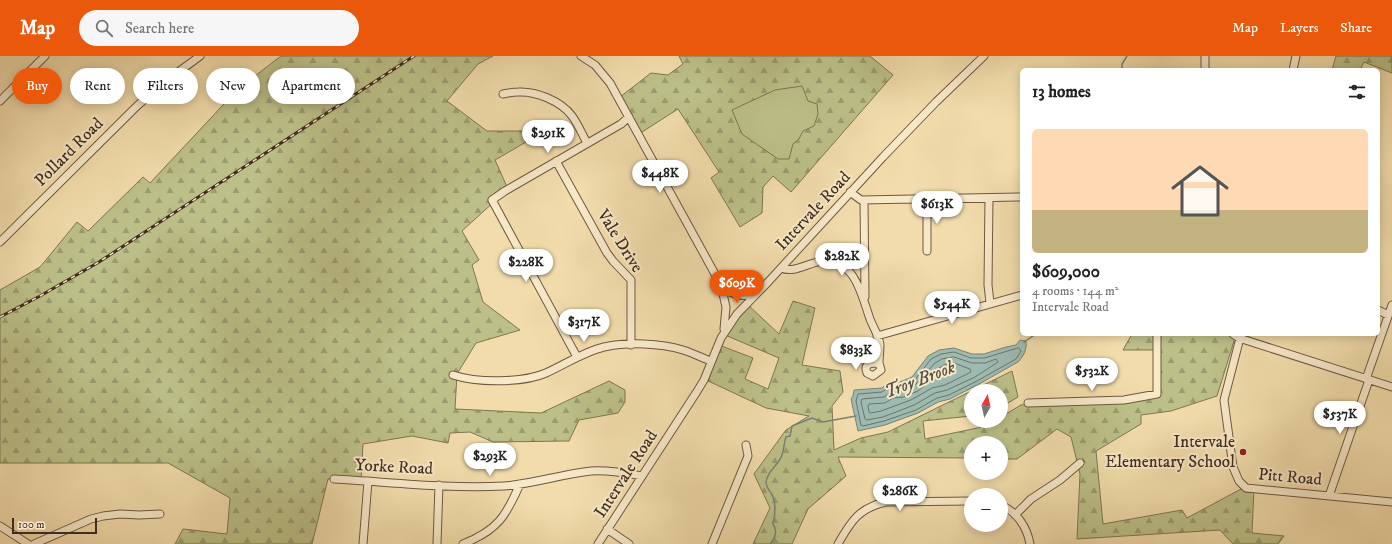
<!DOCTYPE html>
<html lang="en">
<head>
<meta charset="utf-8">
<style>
  :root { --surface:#fff; --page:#f6f6f6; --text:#222; --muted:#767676; --accent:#ea580c }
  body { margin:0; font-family:"IM FELL DW Pica",serif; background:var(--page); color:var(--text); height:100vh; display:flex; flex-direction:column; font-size:15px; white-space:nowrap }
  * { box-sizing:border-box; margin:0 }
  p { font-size:13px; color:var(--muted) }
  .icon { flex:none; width:22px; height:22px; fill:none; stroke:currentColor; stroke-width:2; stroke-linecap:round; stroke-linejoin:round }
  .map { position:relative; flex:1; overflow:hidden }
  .sheet { position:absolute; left:1020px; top:12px; width:360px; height:268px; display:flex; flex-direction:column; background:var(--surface); border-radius:6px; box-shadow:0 2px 10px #0003 }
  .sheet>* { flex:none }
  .guide { position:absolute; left:12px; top:12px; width:380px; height:36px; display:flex; gap:8px }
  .needle { width:26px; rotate:8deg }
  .buttons { position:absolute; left:964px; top:328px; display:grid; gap:8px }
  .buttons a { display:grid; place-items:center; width:44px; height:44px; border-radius:50%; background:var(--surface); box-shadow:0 2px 10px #0003; font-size:20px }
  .scale { position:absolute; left:12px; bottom:10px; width:85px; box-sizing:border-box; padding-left:4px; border:2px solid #402d1e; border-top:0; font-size:11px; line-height:14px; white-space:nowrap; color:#402d1e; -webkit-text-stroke:3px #f7e8c8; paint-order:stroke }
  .price { position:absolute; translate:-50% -34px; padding:0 9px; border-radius:14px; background:#fff; color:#222; font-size:13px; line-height:26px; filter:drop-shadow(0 1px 2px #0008) }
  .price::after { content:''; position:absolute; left:50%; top:24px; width:12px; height:9px; margin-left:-6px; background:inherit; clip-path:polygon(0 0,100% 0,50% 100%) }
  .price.current { background:var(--accent); color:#fff }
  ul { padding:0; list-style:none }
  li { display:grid; align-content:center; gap:8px; height:212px; padding:0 12px }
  li span { display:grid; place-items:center; height:124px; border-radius:6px; color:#555 }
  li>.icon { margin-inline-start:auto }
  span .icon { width:72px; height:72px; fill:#fffc; stroke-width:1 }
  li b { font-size:17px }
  h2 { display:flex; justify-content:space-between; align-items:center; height:48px; padding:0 12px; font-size:17px }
  .tag { padding:0 14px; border-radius:18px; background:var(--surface); box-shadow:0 2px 10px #0003; font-size:14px; line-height:36px }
  .tag.current { background:var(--accent); color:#fff }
  header { display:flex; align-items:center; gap:24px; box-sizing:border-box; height:56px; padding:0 20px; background:var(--accent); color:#fff }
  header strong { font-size:19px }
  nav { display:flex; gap:22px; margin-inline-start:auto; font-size:14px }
  .search { width:280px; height:36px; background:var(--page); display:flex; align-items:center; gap:10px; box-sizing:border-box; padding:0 14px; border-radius:22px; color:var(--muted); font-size:15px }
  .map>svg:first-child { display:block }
  .forest { fill:url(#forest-firs); stroke:#7e7653 }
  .park { fill:#bcc088; stroke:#7e7653 }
  .water { fill:#9dbab1; stroke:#788276 }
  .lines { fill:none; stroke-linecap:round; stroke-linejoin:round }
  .shore { stroke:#6e7468; stroke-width:1 }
  .stream { stroke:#788276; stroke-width:1.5 }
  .minor-casing { stroke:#6c5941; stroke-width:9 }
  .minor { stroke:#f7e8c8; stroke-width:7 }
  .rail-casing { stroke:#402d1e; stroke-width:3 }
  .rail { stroke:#f7e8c8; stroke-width:1.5; stroke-dasharray:4.5; stroke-linecap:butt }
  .poi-dot { fill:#8f2418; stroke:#f7e8c8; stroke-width:1.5 }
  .labels { text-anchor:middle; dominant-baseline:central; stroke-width:4; stroke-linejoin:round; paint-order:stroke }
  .street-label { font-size:17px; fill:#402d1e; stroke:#f7e8c8 }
  .poi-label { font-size:17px; fill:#402d1e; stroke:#f7e8c8; text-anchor:end }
  .water-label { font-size:18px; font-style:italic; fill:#575043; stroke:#f7e8c8 }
</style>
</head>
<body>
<header>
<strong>Map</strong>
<div class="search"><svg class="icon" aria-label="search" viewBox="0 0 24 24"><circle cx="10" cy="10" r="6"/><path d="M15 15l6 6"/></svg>Search here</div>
<nav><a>Map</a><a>Layers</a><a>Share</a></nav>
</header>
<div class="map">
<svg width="1392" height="488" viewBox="0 0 1392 488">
  <defs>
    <pattern id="forest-firs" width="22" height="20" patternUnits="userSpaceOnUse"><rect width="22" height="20" fill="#bcc088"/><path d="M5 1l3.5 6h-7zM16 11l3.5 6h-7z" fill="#9a9c6f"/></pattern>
  </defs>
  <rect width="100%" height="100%" fill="#f2dcab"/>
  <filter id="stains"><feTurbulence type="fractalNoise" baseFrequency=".005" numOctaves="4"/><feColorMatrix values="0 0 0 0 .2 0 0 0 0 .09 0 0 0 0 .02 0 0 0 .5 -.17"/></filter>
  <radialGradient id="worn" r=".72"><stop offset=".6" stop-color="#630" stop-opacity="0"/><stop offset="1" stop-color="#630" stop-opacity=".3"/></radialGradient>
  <path class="forest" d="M281,0H493L478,8L447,45L487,75H528L533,82L495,104L508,133L462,175L479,204L472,209L483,246L520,274L476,287L457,318L455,353L541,357L609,325L625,334V346L618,357L579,364L569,385L493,386L470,376L450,377L448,387L412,380L363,388L361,425L328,423L312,488H175L183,473L227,478L230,442L168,407H0V234L40,211L77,166L88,175L143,121L150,127L238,33Z
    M679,0H870L893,19L791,136L773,120L763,131L762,157L740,171L711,122L719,116L678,53L639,78L620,41L651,17L668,19L683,8Z
    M1336,0H1392V17L1364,6L1360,14H1332Z
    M793,245L815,252L802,309L840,315L843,336L832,350L834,394L861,382L888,376L1012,315L1018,341L1001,351V335H971V360L923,365L925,383L982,371L993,365H1001V361L1021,349L1154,339L1157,294H1123L1132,278H1250L1248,285L1235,282L1217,340L1171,355L1141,359V368L1096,395L1103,468L1182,454L1187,462L1241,433H1254L1252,477L1284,480L1278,488H1233L1220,474L1077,483L1080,418L1071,381L1057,373L1017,403H1001V387H971V402L838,401L846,420L808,453L792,488H753L770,452L754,418L786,374L809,360L766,352L704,323L719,289L753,302L745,323L768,333L779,302L725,279L747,248L779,278Z"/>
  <path class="park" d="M802,30L808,45L817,48L818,58L814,70L803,75L799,83L793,88L789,103H778L742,78L732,54L775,34Z"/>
  <path class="water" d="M1020,284L1026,285C1027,293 1024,300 1018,306L979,328L950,343L938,346L918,357L885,369L858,375L851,343L853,340L854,334L882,332L886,328L900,326L912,321L928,300L939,294L954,292L972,298H984L1006,291L1016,289Z"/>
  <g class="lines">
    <path class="shore" d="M1019,292L1021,295L1016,303L977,325L949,339L937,342L916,354L884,365L863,370L861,369L856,345L858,338L882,336L888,332L901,330L914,325L931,303L941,298L954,296L971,302H984Z
      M954,301L972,307H985L996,303L998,306L975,321L947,334L935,337L914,349L883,361L867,364L865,363L861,346L862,343L884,341L890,337L902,335L915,329L935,307L942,303Z
      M954,307L970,313L971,316L945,329L932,332L911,344L881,355L871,357L869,356L868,350L869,348L885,347L893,342L904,341L918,335L923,331L939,312L944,309Z"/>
    <path class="stream" d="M1122,14V8L1127,0
      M1024,286L1036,278
      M770,488C775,483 778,475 773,468C775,459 777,446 771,437C769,434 766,431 766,426C767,415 779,409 782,399C784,393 784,387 786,381L790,380L792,370L812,362L823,366L856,360"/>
    <defs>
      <path id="minor" d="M581,0L595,9L610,27L721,229L726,251L724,273
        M1205,0V14
        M1293,14L1296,0
        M503,38C508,37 513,36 518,36C536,35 561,45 572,60C578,68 582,78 587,87
        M0,45L45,0
        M556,105L607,197L613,205L631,224V289
        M850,136L861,144L1022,141
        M989,142L988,229L990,247
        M864,144L865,241
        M0,186L138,49L166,25L200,0
        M927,195V143
        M781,212C796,218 809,205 825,205C855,204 862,240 870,263C873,271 879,280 880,289C880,294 879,301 879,307L881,314L873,320L867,317C863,307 872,307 879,307
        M723,231C733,240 744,242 757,236
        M1378,254L1388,259
        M1233,278L1239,282L1392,331
        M877,280L1022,239
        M1240,282L1224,344L1233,411L1239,425L1246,432L1392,446
        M577,301L492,144L505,135L621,68L629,61
        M453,319C477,327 523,327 546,317C566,308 583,296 604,291C628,286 660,287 683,294C693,297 702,302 711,305
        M1366,323L1392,249
        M1028,347L1124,344L1157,338V278
        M334,423C390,426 448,433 504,430C533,428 562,418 591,415C608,414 626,417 642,420
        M1329,440L1369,324
        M1001,449C1017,456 1027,471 1030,488
        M1015,459L1031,443L1060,424L1080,407
        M0,470L28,488
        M607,473L629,488
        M34,488L91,463L103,460L120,458L139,459L160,458
        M363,488L368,425
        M437,488L439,429
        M463,488C498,474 506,460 520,428
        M598,488L696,337L704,324L721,282L737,258L769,225L883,101L936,46L984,0
        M712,488L748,400L746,389
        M838,488C851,465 859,452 886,446L971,445"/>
    </defs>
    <use href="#minor" class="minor-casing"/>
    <use href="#minor" class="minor"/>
    <defs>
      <path id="rail" d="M0,261L40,240L99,206L414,0"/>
    </defs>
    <use href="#rail" class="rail-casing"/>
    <use href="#rail" class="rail"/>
  </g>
  <circle class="poi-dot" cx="1243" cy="396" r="4"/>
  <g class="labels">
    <g class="street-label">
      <text transform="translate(69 96) rotate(-45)">Pollard Road</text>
      <text transform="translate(813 155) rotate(-47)">Intervale Road</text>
      <text transform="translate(620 185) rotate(58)">Vale Drive</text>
      <text transform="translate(394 411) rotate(3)">Yorke Road</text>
      <text transform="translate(626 418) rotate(-57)">Intervale Road</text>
      <text transform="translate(1290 421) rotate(5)">Pitt Road</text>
    </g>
    <g class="poi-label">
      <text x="1235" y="386">Intervale<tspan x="1235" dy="20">Elementary School</tspan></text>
    </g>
    <g class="water-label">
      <text transform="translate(920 324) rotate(-21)">Troy Brook</text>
    </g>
  </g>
  <rect width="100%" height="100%" filter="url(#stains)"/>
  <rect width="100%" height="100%" fill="url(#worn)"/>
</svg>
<div class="buttons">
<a><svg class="needle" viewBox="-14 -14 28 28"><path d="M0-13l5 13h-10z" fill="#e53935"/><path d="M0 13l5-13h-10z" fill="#767676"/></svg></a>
<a>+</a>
<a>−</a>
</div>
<div class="scale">100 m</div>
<b class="price" style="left:548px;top:98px">$291K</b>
<b class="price" style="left:660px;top:138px">$448K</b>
<b class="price" style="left:937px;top:169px">$613K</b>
<b class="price" style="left:842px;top:221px">$282K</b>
<b class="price" style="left:526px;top:227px">$228K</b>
<b class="price current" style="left:737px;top:248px">$609K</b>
<b class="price" style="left:952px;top:269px">$544K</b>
<b class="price" style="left:584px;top:287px">$317K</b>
<b class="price" style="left:856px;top:315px">$833K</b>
<b class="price" style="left:1092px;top:336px">$532K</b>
<b class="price" style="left:1340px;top:379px">$537K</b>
<b class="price" style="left:490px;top:421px">$293K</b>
<b class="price" style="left:900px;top:456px">$286K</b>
<div class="guide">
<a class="tag current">Buy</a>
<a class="tag">Rent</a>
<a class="tag">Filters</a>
<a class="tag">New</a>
<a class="tag">Apartment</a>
</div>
<section class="sheet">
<h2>13 homes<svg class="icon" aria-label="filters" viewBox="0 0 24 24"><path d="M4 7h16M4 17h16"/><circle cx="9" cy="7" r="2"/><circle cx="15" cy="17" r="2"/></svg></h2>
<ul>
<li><span style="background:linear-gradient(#ffd9b3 65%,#c2b280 0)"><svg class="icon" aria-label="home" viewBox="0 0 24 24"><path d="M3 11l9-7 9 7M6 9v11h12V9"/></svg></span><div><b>$609,000</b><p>4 rooms · 144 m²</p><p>Intervale Road</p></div></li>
</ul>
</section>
</div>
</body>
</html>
